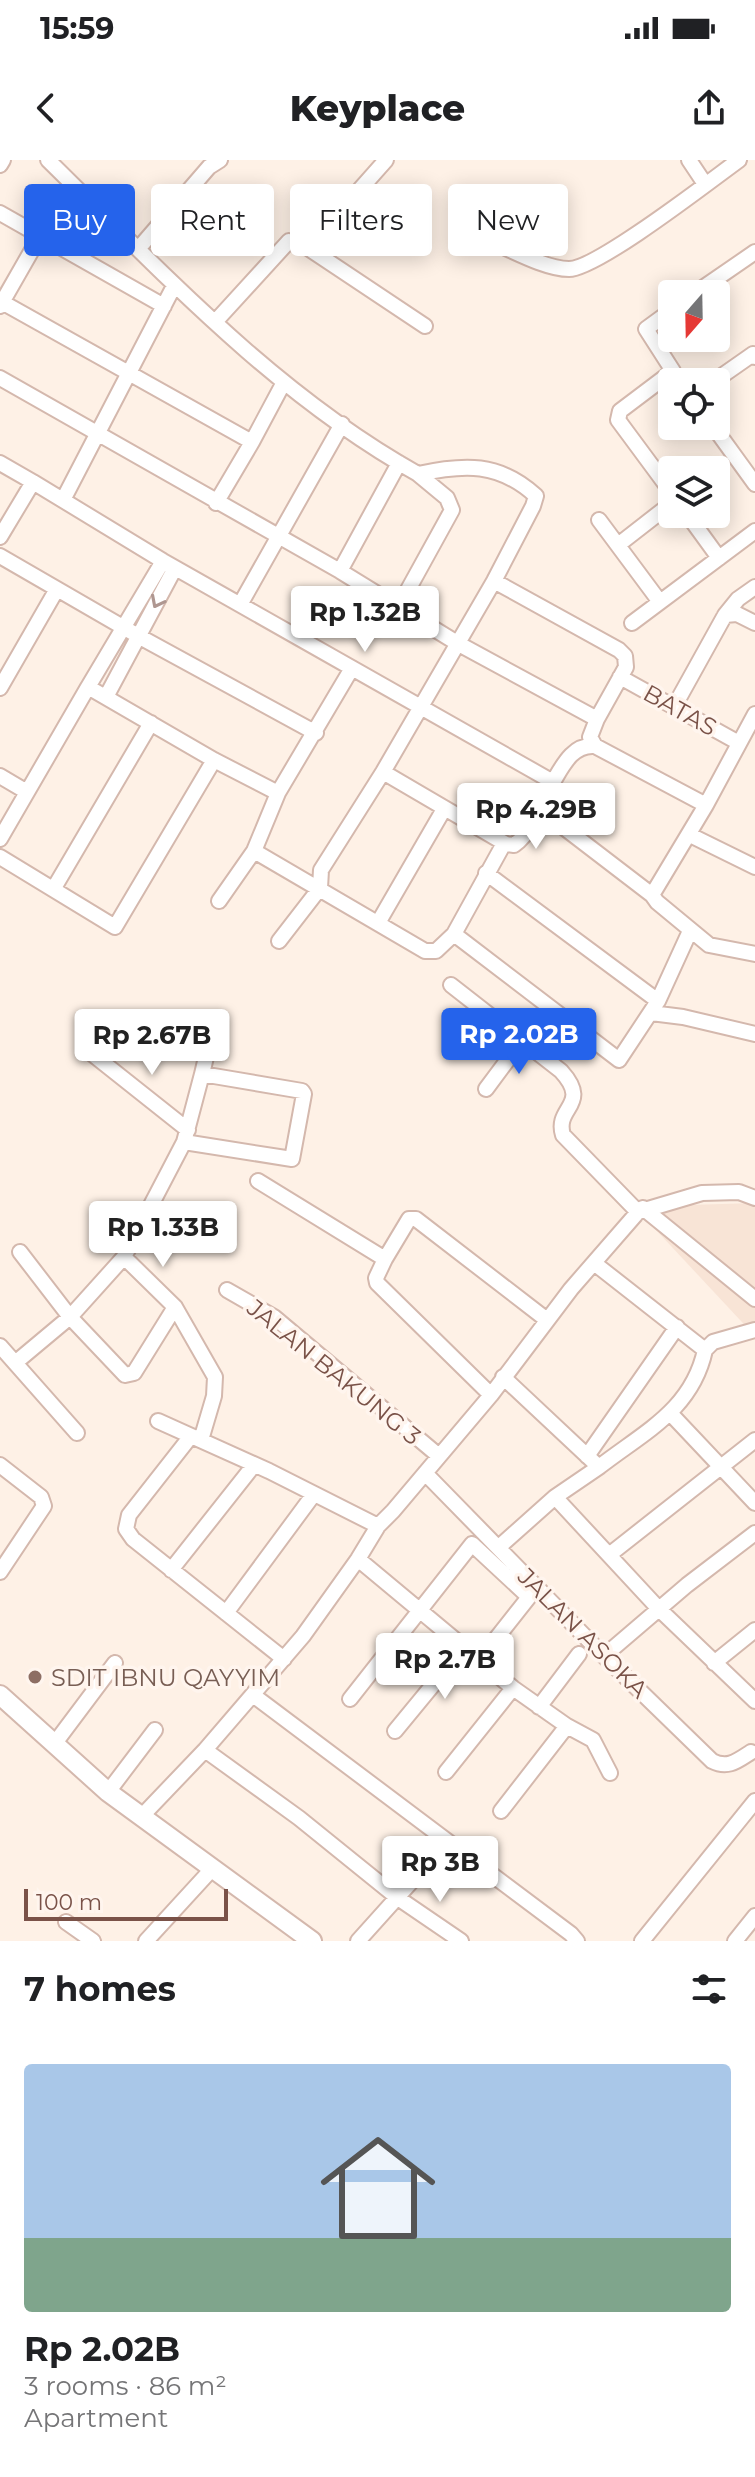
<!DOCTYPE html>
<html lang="en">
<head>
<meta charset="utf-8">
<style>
  :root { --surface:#fff; --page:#f6f6f6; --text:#202124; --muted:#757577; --line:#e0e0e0; --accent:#2563eb }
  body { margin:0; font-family:Montserrat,sans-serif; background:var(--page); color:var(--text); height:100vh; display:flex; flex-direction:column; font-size:30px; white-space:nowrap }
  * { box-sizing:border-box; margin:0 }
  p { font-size:26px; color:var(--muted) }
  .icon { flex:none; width:44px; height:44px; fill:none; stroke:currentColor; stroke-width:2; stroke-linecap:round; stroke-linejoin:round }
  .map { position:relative; height:1781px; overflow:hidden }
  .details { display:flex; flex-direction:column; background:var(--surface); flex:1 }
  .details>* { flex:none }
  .guide { position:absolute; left:24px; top:24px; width:708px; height:72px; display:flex; gap:16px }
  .needle { width:52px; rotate:200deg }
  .buttons { position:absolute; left:658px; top:120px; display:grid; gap:16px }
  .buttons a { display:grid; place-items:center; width:72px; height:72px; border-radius:8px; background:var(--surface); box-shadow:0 4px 20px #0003; font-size:40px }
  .scale { position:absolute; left:24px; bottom:20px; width:204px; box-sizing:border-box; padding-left:8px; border:4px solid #7a5248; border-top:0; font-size:22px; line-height:28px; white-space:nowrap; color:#7a5248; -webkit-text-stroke:6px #fff5ee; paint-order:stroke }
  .price { position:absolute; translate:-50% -68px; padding:0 18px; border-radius:8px; background:#fff; color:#222; font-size:26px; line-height:52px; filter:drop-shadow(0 2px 4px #0008) }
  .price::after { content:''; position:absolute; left:50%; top:48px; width:24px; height:18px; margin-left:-12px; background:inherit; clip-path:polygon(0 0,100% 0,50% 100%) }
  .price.selected { background:var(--accent); color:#fff }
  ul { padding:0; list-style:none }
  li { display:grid; align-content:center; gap:16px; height:424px; padding:0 24px }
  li+li { border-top:2px solid var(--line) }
  li span { display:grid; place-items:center; height:248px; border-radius:8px; color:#555 }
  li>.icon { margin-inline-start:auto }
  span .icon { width:144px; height:144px; fill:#fffc; stroke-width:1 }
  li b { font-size:34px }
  h2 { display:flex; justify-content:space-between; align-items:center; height:96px; padding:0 24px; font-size:34px }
  .pill { padding:0 28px; border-radius:8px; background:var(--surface); box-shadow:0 4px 20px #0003; font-size:28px; line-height:72px }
  .pill.selected { background:var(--accent); color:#fff }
  .status { display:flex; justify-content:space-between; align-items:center; height:56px; padding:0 40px; background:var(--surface); direction:ltr }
  .status svg { height:22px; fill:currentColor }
  header { display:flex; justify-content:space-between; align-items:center; height:104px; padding:0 24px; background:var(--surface); font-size:36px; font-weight:800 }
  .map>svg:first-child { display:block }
  .residential { fill:#f8e4d6 }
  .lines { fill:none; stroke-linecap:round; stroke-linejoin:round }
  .minor-casing { stroke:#d4b8ad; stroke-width:18 }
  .tertiary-casing { stroke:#d4b8ad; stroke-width:22 }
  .minor { stroke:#fff; stroke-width:14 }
  .tertiary { stroke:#fff; stroke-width:18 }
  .oneway { stroke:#af9791 }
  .education-dot { fill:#8d6e63; stroke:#fff5ee; stroke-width:3 }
  .labels { text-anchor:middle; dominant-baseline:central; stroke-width:7; stroke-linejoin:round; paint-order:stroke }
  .street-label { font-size:24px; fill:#7a5248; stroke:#fff5ee }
  .education-label { font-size:24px; fill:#785e54; stroke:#fff5ee; text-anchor:start }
</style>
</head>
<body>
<div class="status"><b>15:59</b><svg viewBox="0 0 49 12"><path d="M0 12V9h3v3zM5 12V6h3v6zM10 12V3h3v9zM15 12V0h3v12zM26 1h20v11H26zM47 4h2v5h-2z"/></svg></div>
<header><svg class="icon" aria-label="back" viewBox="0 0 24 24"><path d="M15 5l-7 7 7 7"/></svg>Keyplace<svg class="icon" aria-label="share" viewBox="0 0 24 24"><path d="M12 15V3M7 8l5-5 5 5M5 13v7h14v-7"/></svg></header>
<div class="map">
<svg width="755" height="1781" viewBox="0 0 755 1781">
  <rect width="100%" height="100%" fill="#fef1e6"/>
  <path class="residential" d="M755,1043V1176L643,1056L689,1045Z"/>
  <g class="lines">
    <defs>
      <path id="minor" d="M48,0C163,113 276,235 418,314C464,304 499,302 536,336L533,346L494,421L383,612L321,710L320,728L279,781
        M689,0L705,24
        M0,5L3,0
        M0,53L164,146
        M488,80C510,89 545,109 569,109C597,109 710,21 739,0
        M139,88L209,7L220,0
        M308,88L386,0
        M694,134L755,92
        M2,142L252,282L216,343
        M0,146L40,76
        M672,150L646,169L673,211L620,251L618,260L672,333
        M215,162L289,81L308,88L425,166
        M0,218L340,411L457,483L597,559L590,577L595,586
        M713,222L753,194L755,197
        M713,266L755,324
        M252,282L284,222
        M0,303L33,322
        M63,340L174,126
        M687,354L719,398
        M599,360L660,442
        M0,377L33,322L163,401L553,622C563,605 573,584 595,586L706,645L755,554
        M618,385L672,343
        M0,396L140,477L316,573
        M340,411L399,303
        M494,421L619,490L625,496L626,507L597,559
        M241,443L342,264
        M398,448L452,350L447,338L418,314
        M725,455L738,439L755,427
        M632,463L755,371
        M620,517L739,583
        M88,527L163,401
        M0,528L57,429
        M106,537L175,408
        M674,547L725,455L737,454L755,463
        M383,612L506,684L502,687L454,774
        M0,616L27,632
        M553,622L544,640L545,653L652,735L657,742L709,785L755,794
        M690,675L755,707
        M0,679L88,527L214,600L278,633
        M506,684L514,685L519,681L545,653
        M254,691L425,791H436L454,774L619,900L658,841L690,771
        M0,697L115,767L214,600
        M486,713L658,841
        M54,728L151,563
        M652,735L706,645
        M219,741L254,691L278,633L352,508
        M378,763L444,649
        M451,825L561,911C592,945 554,947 563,975L638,1052
        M651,853L683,857L755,874
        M91,893L188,970
        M202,914L212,872
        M486,929L521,882
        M258,1021L385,1099L376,1118L377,1123L491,1235
        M643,1048L755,1139
        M20,1092L70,1157L125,1215L134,1213L175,1147
        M124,1097L175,1147L215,1217L214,1236L201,1280
        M385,1099L409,1059H416L547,1160
        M594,1103L705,1190L713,1182L755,1170
        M227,1130L274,1157L439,1296
        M0,1186L77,1273
        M15,1203L70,1157L124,1097L184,982L202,914L302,931L304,934L292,999L184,982
        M503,1217L599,1307L555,1337L659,1449L755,1541
        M670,1253L755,1343
        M158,1261L269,1311L378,1366
        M191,1276L129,1355L126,1369L133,1379L284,1499
        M587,1296L677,1167
        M0,1305L41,1337L44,1346L0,1412
        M599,1307C644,1272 692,1250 705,1190
        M425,1313L604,1496L712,1601C728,1609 737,1601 751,1592
        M499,1387L555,1337
        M609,1395L755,1280
        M358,1399L513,1528L567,1566L501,1651
        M171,1410L254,1305
        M226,1453L314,1334
        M604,1496L687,1425L755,1373
        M714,1503L755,1470
        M253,1535L571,1774L577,1781
        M350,1539L472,1384L529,1437L480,1499
        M539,1547L579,1494
        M567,1566L593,1580L610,1613
        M395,1571L465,1486
        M55,1583L115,1503
        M205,1590L299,1658L398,1738L461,1781
        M446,1612L513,1528
        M108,1632L155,1570
        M141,1657L205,1590L303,1476L358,1399L378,1366L393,1351L491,1235L571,1129L638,1052L702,1033L739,1032L755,1038
        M66,1762L93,1781
        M146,1781L212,1709
        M358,1781L447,1682
        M642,1781L755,1641
        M735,1781L755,1756"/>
      <path id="tertiary" d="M0,1535L108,1632L312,1781"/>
    </defs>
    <use href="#minor" class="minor-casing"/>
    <use href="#tertiary" class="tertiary-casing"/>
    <use href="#minor" class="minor"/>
    <use href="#tertiary" class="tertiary"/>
  </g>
  <defs><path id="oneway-chevron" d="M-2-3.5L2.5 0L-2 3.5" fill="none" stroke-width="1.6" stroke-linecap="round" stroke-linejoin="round" transform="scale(2)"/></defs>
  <use class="oneway" href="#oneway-chevron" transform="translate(157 442) rotate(117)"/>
  <circle class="education-dot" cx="35" cy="1517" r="8"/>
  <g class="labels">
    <g class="street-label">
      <text transform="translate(680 550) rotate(29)">BATAS</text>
      <text transform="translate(334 1212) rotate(39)">JALAN BAKUNG 3</text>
      <text transform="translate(583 1473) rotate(45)">JALAN ASOKA</text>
    </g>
    <g class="education-label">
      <text x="51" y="1517">SDIT IBNU QAYYIM</text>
    </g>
  </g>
</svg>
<div class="buttons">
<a><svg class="needle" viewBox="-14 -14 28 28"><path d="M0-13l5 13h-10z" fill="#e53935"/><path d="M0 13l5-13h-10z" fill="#757577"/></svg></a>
<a><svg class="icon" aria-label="locate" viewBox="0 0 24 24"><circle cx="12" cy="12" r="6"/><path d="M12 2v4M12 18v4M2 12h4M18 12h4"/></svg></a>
<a><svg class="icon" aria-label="layers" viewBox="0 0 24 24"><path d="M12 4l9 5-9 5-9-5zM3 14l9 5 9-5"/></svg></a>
</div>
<div class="scale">100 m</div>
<b class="price" style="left:365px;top:494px">Rp 1.32B</b>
<b class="price" style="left:536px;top:691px">Rp 4.29B</b>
<b class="price selected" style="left:519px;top:916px">Rp 2.02B</b>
<b class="price" style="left:152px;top:917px">Rp 2.67B</b>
<b class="price" style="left:163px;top:1109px">Rp 1.33B</b>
<b class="price" style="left:445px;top:1541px">Rp 2.7B</b>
<b class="price" style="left:440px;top:1744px">Rp 3B</b>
<div class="guide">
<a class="pill selected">Buy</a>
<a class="pill">Rent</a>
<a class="pill">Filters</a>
<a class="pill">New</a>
</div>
</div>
<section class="details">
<h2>7 homes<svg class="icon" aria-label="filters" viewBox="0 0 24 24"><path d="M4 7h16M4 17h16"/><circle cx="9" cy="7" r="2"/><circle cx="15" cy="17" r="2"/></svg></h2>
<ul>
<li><span style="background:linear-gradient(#a9c7e8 70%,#7fa58c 0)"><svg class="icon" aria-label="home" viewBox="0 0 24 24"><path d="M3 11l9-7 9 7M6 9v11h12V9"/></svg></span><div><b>Rp 2.02B</b><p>3 rooms · 86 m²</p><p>Apartment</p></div></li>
</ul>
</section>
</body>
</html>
